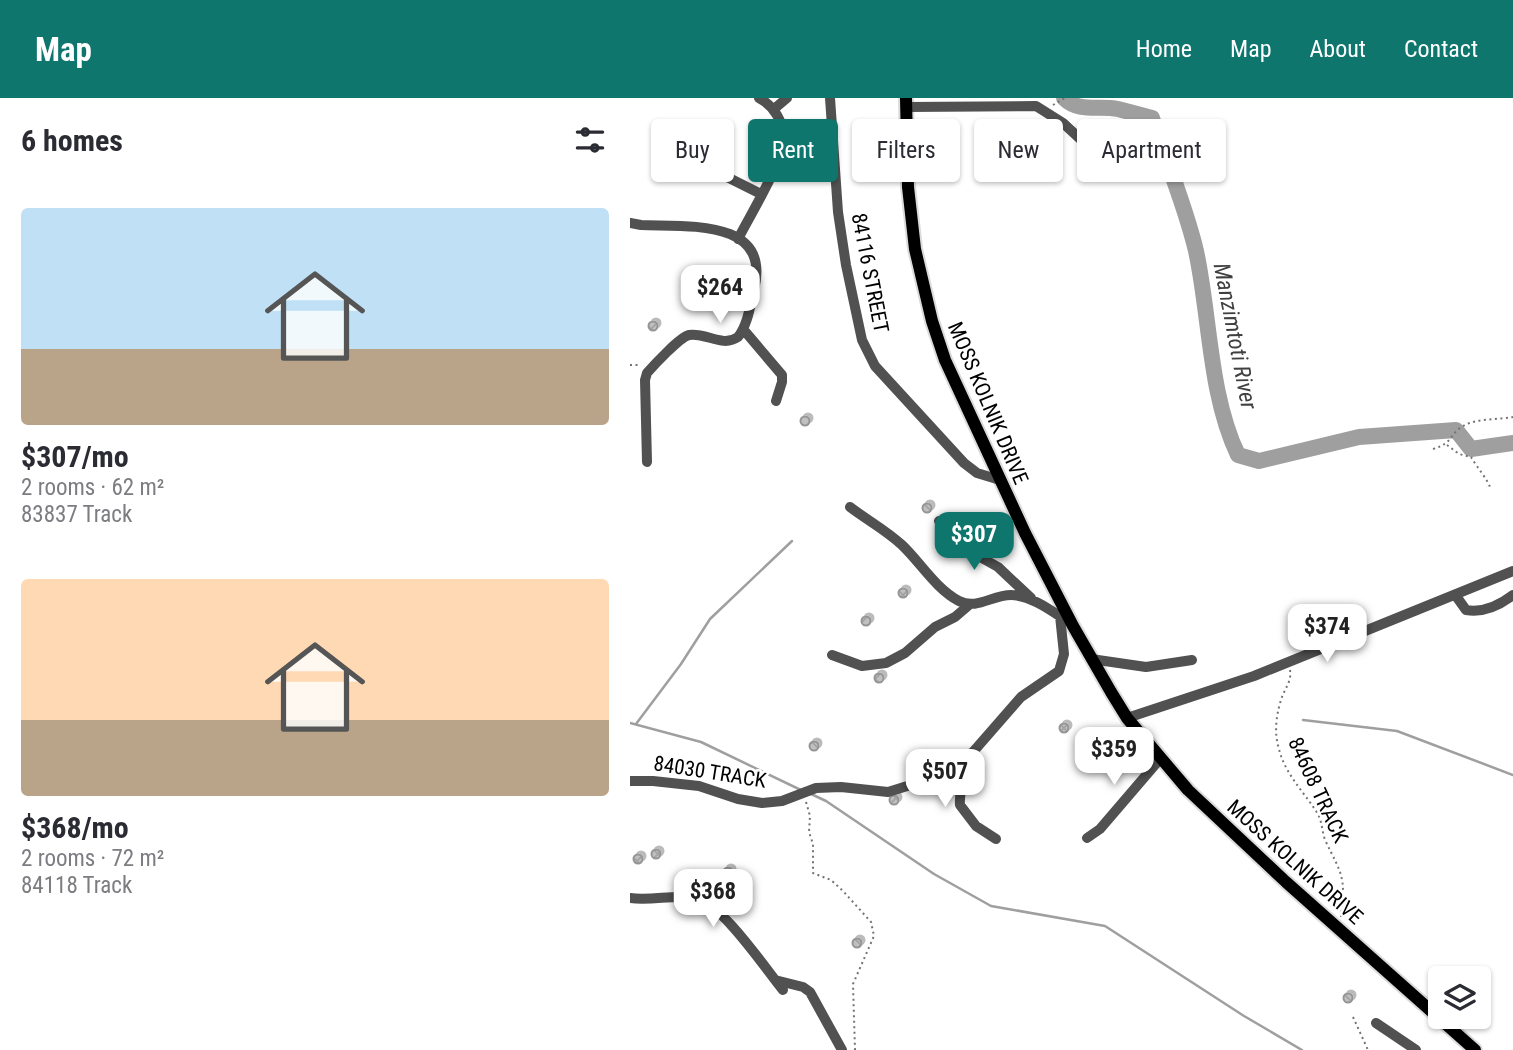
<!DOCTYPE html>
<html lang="en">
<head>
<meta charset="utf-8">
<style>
  :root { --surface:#fff; --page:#f7f7f7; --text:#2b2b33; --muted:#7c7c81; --accent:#0f766e }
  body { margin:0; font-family:"Roboto Condensed",sans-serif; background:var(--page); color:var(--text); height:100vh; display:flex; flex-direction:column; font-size:26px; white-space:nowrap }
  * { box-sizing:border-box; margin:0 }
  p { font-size:23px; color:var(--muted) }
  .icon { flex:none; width:38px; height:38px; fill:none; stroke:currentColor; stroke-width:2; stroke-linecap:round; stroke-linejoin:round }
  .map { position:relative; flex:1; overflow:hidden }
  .sheet { display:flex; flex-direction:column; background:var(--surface); width:630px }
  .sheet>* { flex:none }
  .guide { position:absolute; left:21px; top:21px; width:665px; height:63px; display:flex; gap:14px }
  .controls { position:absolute; left:798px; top:868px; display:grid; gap:14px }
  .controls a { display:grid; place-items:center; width:63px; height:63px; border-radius:7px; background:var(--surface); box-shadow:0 2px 5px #0004; font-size:35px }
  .price { position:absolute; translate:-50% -60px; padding:0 16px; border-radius:14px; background:#fff; color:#222; font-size:23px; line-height:46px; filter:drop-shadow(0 2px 4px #0008) }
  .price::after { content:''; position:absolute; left:50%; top:42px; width:21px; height:16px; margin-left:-10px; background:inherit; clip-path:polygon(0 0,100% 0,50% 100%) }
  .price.active { background:var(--accent); color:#fff }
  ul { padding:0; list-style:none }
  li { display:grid; align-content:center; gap:14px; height:371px; padding:0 21px }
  li span { display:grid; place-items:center; height:217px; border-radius:7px; color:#555 }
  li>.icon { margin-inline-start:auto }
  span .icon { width:126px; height:126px; fill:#fffc; stroke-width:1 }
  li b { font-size:30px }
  h2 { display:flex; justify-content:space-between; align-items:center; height:84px; padding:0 21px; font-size:30px }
  .tag { padding:0 24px; border-radius:7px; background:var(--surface); box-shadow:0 2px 5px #0004; font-size:24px; line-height:63px }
  .tag.active { background:var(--accent); color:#fff }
  header { display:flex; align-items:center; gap:42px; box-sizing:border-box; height:98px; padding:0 35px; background:var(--accent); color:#fff }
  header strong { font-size:33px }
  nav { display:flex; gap:38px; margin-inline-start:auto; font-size:24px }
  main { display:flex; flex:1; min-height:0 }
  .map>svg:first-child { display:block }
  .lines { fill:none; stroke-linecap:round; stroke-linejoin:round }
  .stream { stroke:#9f9f9f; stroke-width:2.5 }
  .river { stroke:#9f9f9f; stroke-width:16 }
  .building { fill:url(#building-cross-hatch); stroke:#959595; stroke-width:2; filter:url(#shadow) }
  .major-casing { stroke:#dbdbdb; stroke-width:16 }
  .path { stroke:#737373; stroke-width:2; stroke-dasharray:2 3.5; stroke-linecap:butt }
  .minor { stroke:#515151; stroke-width:10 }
  .major { stroke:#000; stroke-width:12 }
  .labels { text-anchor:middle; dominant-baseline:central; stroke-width:5; stroke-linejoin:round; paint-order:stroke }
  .street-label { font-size:21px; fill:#000; stroke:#fff }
  .water-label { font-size:23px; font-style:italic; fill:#404040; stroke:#fff }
</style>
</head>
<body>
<header>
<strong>Map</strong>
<nav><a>Home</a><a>Map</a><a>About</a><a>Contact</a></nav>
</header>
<main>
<section class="sheet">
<h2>6 homes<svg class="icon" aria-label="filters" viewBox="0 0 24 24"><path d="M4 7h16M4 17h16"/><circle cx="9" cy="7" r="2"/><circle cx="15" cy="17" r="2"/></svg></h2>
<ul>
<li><span style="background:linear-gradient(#bfe0f5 65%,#b9a48a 0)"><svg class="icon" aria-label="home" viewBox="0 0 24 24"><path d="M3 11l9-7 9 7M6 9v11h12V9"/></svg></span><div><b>$307/mo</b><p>2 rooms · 62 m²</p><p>83837 Track</p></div></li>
<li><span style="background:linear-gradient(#ffd9b3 65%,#b9a48a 0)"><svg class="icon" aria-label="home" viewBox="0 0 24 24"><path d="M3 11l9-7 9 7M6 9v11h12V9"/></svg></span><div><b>$368/mo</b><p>2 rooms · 72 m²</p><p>84118 Track</p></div></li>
</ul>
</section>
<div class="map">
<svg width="883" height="952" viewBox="0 0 883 952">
  <defs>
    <pattern id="building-cross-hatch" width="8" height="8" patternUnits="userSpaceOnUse" patternTransform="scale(1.75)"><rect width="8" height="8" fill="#c0c0c0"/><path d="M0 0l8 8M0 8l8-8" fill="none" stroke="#a3a3a3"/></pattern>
    <filter id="shadow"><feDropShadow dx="3" dy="-3" stdDeviation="0" flood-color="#0004"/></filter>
  </defs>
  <rect width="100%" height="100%" fill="#fff"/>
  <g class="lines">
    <path class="stream" d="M673,622L767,633L883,677
      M0,625L71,644L173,693
      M6,626L51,566L80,521L162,443
      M179,695L196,703L304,776L361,808L475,828L614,918L672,952"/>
    <path class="river" d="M434,0C449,15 469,7 488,11C500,14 511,17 522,20C536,62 556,110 566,153C580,217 579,297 608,357L629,363L729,339L826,332L841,351L883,345"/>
  </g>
  <path class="building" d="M18.5 228a4.5 4.5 0 1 1 9 0a4.5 4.5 0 1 1-9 0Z
    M170.5 323a4.5 4.5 0 1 1 9 0a4.5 4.5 0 1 1-9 0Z
    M292.5 410a4.5 4.5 0 1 1 9 0a4.5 4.5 0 1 1-9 0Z
    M268.5 495a4.5 4.5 0 1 1 9 0a4.5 4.5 0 1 1-9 0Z
    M231.5 523a4.5 4.5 0 1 1 9 0a4.5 4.5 0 1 1-9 0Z
    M244.5 580a4.5 4.5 0 1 1 9 0a4.5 4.5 0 1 1-9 0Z
    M429.5 630a4.5 4.5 0 1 1 9 0a4.5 4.5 0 1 1-9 0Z
    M179.5 648a4.5 4.5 0 1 1 9 0a4.5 4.5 0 1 1-9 0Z
    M259.5 702a4.5 4.5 0 1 1 9 0a4.5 4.5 0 1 1-9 0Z
    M21.5 756a4.5 4.5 0 1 1 9 0a4.5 4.5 0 1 1-9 0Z
    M3.5 761a4.5 4.5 0 1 1 9 0a4.5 4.5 0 1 1-9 0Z
    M93.5 774a4.5 4.5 0 1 1 9 0a4.5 4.5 0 1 1-9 0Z
    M107.5 801a4.5 4.5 0 1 1 9 0a4.5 4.5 0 1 1-9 0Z
    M97.5 803a4.5 4.5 0 1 1 9 0a4.5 4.5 0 1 1-9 0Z
    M222.5 845a4.5 4.5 0 1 1 9 0a4.5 4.5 0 1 1-9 0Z
    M713.5 900a4.5 4.5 0 1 1 9 0a4.5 4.5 0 1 1-9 0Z"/>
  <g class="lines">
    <defs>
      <path id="major" d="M276,0L278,89L285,151L302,223L315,262L395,435L443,528L481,594L497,620L558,692L656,784L845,952"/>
    </defs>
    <use href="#major" class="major-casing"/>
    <path class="path" d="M423,7L435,0
      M0,267H9
      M817,347L829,356L841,359C846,368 859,383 861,392
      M803,351C824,345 819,336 833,328C847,320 867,322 883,319
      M660,572C662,584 654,591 651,602C646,618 644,635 649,651C655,676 674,694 688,716C692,724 692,733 695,742C712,777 716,778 711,819
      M176,704L180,718L179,734L183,746V775L201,782L213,793L241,824L244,838L223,886L225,952
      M723,919L738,952"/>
    <path class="minor" d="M200,0L208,114L216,167L232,242L245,268L334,365L347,375L370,382
      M277,9L406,8L433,25L474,63
      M144,11L157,0
      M73,67L131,96
      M0,125L11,127C57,129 142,120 124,192C120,208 118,226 108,239C92,250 76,234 59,237C50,239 24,267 17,275L15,282L17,364
      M108,141C120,117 153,65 153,41C154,24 144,8 129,0
      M113,231L152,277V284L146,303
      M220,409C237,422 256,432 272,447C290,464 306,491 329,503C347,512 362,497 381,497C399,497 419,511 434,521
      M309,423L325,445L368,469L401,500
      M826,498L836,512C853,515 870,507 883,497
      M202,557L232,568L256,565L275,555L305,529L325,519L339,507
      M461,561L516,569L562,562
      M497,620L624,578L883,473
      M345,652C344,672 328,686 330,707L346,728L366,741
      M0,683H23L69,688L108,701L132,705L152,703L186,690L211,689L258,694L303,680L343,654L391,599L429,573L434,556L430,518
      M457,740L470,731L530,661
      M0,800C22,803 45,796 66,800C92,806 135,870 153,892
      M145,882L173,889L180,894L212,952
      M746,925L786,952"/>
    <use href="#major" class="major"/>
  </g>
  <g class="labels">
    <g class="street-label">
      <text transform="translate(240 175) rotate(79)">84116 STREET</text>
      <text transform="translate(358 305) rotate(67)">MOSS KOLNIK DRIVE</text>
      <text transform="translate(80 674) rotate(9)">84030 TRACK</text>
      <text transform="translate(688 692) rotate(65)">84608 TRACK</text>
      <text transform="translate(665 764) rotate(42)">MOSS KOLNIK DRIVE</text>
    </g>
    <g class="water-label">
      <text transform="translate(605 238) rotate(79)">Manzimtoti River</text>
    </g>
  </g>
</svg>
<div class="controls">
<a><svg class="icon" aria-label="layers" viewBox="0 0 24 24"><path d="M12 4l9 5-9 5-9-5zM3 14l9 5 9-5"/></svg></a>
</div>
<b class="price" style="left:90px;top:227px">$264</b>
<b class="price active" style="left:344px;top:474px">$307</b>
<b class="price" style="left:697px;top:566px">$374</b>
<b class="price" style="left:484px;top:689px">$359</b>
<b class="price" style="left:315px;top:711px">$507</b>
<b class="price" style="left:83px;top:831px">$368</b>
<div class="guide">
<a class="tag">Buy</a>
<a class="tag active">Rent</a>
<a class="tag">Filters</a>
<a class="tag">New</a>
<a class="tag">Apartment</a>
</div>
</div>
</main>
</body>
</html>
